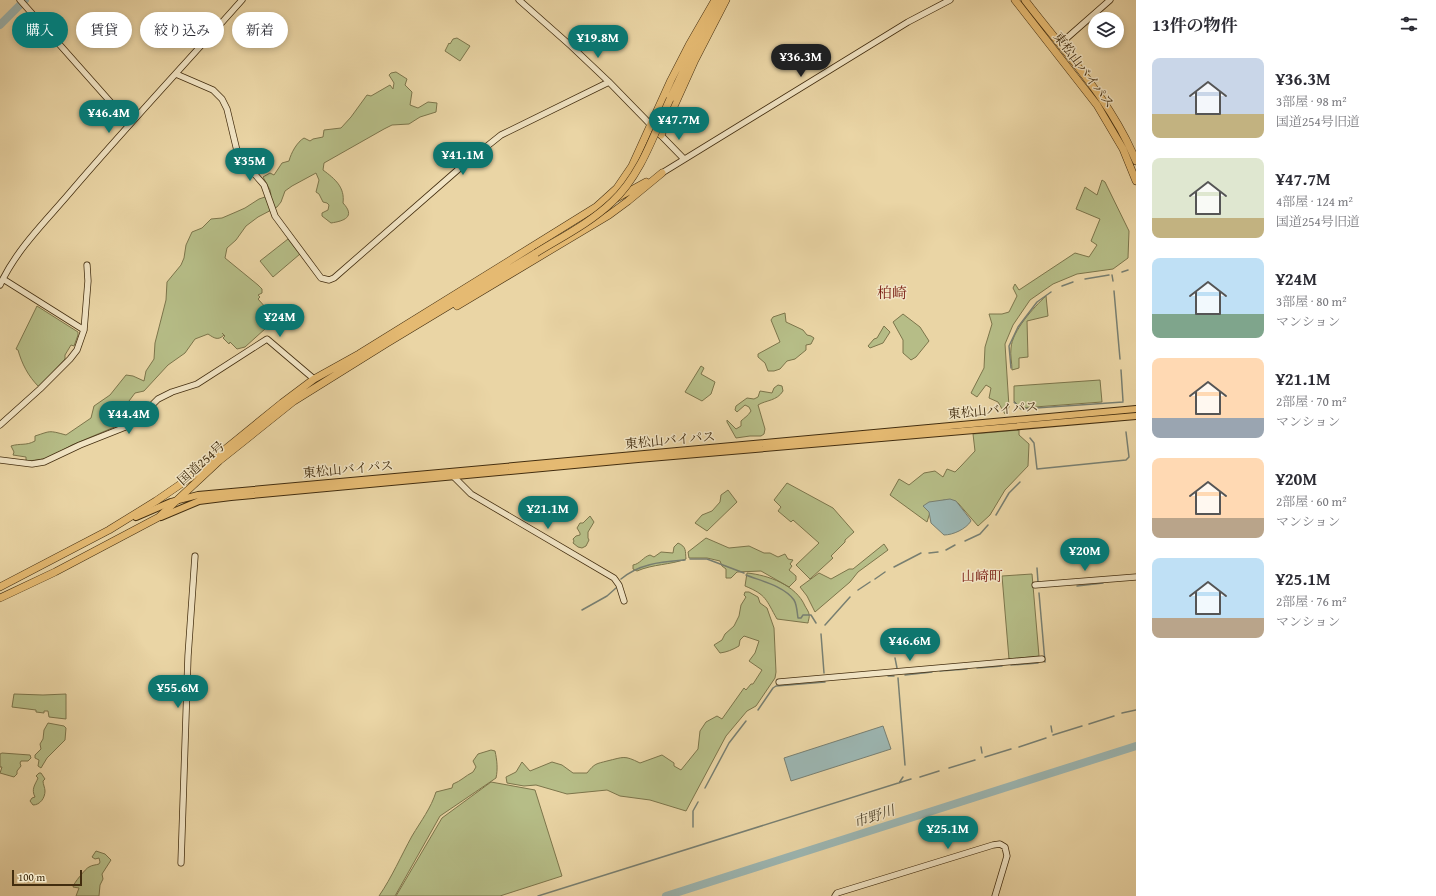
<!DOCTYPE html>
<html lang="ja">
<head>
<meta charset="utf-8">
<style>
  :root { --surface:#fff; --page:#f2f2f3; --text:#2b2b33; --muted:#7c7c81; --accent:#0f766e }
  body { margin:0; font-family:"Gentium Book Plus","Noto Serif JP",serif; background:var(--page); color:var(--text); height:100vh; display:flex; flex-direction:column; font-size:15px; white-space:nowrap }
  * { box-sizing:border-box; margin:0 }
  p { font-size:13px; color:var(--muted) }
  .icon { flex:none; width:22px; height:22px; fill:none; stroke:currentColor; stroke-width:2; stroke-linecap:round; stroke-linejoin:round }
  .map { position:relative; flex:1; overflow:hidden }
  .drawer { display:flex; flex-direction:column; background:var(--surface); width:300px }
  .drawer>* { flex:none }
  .hud { position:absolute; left:12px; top:12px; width:380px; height:36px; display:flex; gap:8px }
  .tools { position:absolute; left:1088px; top:12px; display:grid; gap:8px }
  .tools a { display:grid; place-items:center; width:36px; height:36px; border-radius:50%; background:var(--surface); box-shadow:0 2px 6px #0003; font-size:20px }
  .scale { position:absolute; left:12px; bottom:10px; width:70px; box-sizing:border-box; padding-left:4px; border:2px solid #422d0f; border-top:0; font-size:11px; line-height:14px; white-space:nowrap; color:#422d0f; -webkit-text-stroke:3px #f1e4c4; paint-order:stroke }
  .price { position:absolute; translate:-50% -34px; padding:0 9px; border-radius:14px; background:var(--accent); color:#fff; font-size:13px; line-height:26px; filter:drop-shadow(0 1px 2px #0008) }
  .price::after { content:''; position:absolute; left:50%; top:24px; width:12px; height:9px; margin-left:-6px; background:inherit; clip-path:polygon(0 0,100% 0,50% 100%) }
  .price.selected { background:#222; color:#fff }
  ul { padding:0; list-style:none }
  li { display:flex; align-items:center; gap:12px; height:100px; padding:0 16px }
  li span { display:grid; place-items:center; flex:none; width:112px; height:80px; border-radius:8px; color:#555 }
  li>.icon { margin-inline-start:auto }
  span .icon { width:48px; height:48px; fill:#fffc; stroke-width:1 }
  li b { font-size:17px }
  h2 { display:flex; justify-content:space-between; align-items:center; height:48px; padding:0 16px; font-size:17px }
  .chip { padding:0 14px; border-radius:18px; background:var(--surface); box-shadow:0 2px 6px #0003; font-size:14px; line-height:36px }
  .chip.selected { background:var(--accent); color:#fff }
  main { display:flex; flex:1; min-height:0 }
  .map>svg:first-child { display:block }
  .green { fill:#b6bd87; stroke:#7c754b }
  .water { fill:#9cb6b2; stroke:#787f71 }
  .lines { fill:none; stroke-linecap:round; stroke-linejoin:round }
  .stream { stroke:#787f71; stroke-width:1.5 }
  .river { stroke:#9cb6b2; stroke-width:8 }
  .secondary-casing { stroke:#422d0f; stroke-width:7 }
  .primary-casing { stroke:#422d0f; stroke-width:8 }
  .highway-casing { stroke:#422d0f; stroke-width:8 }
  .secondary { stroke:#f1e4c4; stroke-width:5.5 }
  .primary { stroke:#e5ba72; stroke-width:6 }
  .highway { stroke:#e5ba72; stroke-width:7 }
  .highway-bridge-casing { stroke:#422d0f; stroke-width:8; stroke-linecap:butt }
  .highway-bridge { stroke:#e5ba72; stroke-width:7 }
  .labels { text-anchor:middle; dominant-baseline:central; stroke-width:3; stroke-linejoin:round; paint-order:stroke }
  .street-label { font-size:13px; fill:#422d0f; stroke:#f1e4c4 }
  .neighbourhood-label { font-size:14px; fill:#7a1f14; stroke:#f1e4c4 }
  .water-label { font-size:14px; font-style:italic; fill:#544830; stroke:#f1e4c4 }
  .quarter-label { font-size:15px; fill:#7a1f14; stroke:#f1e4c4 }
</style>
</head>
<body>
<main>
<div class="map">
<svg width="1136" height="896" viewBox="0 0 1136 896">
  <rect width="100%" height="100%" fill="#ead5a5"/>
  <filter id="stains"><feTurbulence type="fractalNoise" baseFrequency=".005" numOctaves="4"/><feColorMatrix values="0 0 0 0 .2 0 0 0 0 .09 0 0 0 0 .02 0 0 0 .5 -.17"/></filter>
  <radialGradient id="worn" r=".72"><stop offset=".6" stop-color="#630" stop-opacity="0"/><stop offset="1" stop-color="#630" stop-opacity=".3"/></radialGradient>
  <path class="green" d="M457,38L470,46L460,61L445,51L449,43L450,44L453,39Z
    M396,72L407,79L405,85L412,92L410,105L418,108L428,102L437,103L436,112L420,117L409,124L392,125L384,129L324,163L323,170C335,179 345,187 343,203C356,217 344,221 331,223L322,216V213L328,210L329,205L327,203L323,202L319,194L316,192L319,180L316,173L292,186L285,191L281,202L277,207L258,217L246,226L236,240L227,248L225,258L258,285L262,289V293L258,295L260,297L258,299L276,319L245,347L237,349L230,342L229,344L223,338L225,336L222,333L224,335C218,341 214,338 208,334L195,339L185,353L168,365L144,391L135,393L129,401L132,409L131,416L124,423L72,445L49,458L29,461L26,460V457L13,455L14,452L11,446C20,443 26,446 35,441V436C51,431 48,430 66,435L91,418L94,406L110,395L126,375L133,376L144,381L146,371L154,359L155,343L166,300L167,282L181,265L184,258L186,245L192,232L202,228L211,219L222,218L236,212L245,208L259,199L271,195L270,190L263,177L270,173L274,175L282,163L289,161C291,153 297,142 304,138L310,141L313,139L323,137L324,130L341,128L351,117L367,95L371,96L390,85L393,89L394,83L389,75L391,73Z
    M1102,180L1105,182L1129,231L1128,258L1113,269L1077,274L1053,284L1030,300L1013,325L1005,344L1009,407L1005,414L998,402L989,398L991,388L986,385L977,397L971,393L984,368L985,347L992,324L989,314H1002L1009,312L1017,296L1013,288L1015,284L1019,290L1075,253L1089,257L1097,245L1091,241L1100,219L1076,209L1085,187L1097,195Z
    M288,239L300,254L273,277L260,261Z
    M1046,296L1048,316L1027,321L1028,357L1019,358V368L1012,370C1012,363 1010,355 1011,348C1012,331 1034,307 1046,296Z
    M37,306L78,332V335L74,346L71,345L65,355V359L39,387C28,376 22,364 18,350L16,349Z
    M785,313L786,322L803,330L807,335L811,336L814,338L811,344L806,345V350L795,359L787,361L780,369L774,371H768L765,363L758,357V354L780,342L771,320L773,317Z
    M903,314L920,327L929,341L916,357L911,360L903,353V340L893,322Z
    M884,326L890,332L883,343L870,348L868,346L874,339L877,338Z
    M701,366L704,368L701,374L715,382L711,394L702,401L685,392Z
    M1100,380L1102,402L1021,408L1014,401V386Z
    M778,385L782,386L783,391C777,401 766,400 758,405L765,429L764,434L761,436H750L736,438L727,422V420L736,429L741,426V421C744,418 748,416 751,411L749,407L745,405L737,412L735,410L736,406L747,398L754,399L758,397L760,391L772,393L774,388Z
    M1019,430V435L1029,444L1028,466L1005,490L990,515L978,526L958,503L944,500L932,506L927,522L890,495L899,479L909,485L924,473L935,471L943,477L947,469L955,472L961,466L975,451L973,434Z
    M787,483L833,508L854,532L845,540V542L831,556L833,558L810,579L796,565L819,543L793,520L791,522L778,511L781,507L774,500Z
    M728,490L737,502L707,531L695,523L702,515L712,511L720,502L721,495Z
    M590,516L594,522L588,532V538L589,540L586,546L582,548L578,547L573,543L574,541L573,539L576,536L580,535V533L577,528L580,523H583Z
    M706,538L729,548L749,546L764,553H770L778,557L785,554L788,559L793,560L790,564L792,566L789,570L796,576V580L789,587L761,571L737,572L731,578H726V569L722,566L720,561L707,558H689L688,552Z
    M678,543C687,547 685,551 686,559C670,565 653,564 637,571L633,569V565C640,564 643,557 650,555L654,557L661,552L673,553L674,547Z
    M884,544L888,550L858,572L850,582L815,612L807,596L800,587L819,573L831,579L849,569H853Z
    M747,573C768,575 796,585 805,606C806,608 809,612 809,614C810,617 808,621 808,623L777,619C766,600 767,595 745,586Z
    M1032,574L1039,656L1009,659L1002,576Z
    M745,592H749L758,597L760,603L767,608L774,628L776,672L775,678L756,706L747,711L726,736L686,811L650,800L620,796L607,790L567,794L536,785L524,786L507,783L506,777L516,772L522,762L530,771L552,762L562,765L573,773H587C595,763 596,764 607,761C624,757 624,755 640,763L662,755L674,763V766L681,770L698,749L700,731L706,722L717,716L722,719L744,688L746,690L751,684H753L762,670L749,661L755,653L759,641L744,636L740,640L739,646C732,650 727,652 720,653L714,645L722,640L725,634L734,626L739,616L741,605L746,597L744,595Z
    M14,694L43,695L66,694V719L49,717L48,711H44V713L36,712V710L12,707Z
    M48,723L64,726L66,728L65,740L47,758L41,768L38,766L39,760L35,758V755L41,749L40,744L43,739L44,730Z
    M491,750L495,751C497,760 498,769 496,778L440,816L395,896H379C392,877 401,856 412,836C421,821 431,808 436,792L452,788L453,784C461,781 465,776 473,772L476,767L473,761L478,754Z
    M2,753L30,755L31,758L28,761H21L20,763L21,766L17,771V774L14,777L0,773L2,767H0V754Z
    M39,773H41L45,779L43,781C43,784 45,788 45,791C45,798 40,805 33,805L30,801L32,798L35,797C31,789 35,785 38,778L36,776Z
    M491,782L535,790L562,876L500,896H396L442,818Z
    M96,851L105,854L111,860L102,874L103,879L100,885L99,896H76L79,888L73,887C73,884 86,868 89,867C92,865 96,865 99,864L100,862L99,858L95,859L92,857Z"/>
  <path class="water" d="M950,499L956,501L970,519L971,521C966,529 953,535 944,535L931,523L929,512L923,506L929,502Z
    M883,726L891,749L791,781L784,758Z"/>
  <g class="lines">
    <path class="stream" d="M1122,272L1128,270
      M1112,275L1113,281
      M1085,279L1109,275
      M1062,286L1073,282
      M1114,291L1120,359
      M1011,368L1009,346L1018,327L1037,302L1051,292
      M1121,370L1123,401
      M1014,402L1021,409L1123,402
      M1030,438L1034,443L1037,469L1126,460L1129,457L1126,432
      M996,515L1009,493L1020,482
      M965,541L980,534L988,525
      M946,550L955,545
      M929,553L938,552
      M690,559H707L744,573
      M894,567L921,553
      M1037,568L1038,582
      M746,575C761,581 784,586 794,600C797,605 797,612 798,618H801L803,615H811L816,623
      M621,579C640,563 662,562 685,560
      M875,579L885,572
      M1077,586L1103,583
      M858,590L870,582
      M1039,593L1045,662
      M582,610L607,596L616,588
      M825,625L850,597
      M821,634L824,673
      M895,658L897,668
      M1011,665L1038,663
      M977,668L1002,666
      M940,671L967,669
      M905,675L932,672
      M888,676H894
      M898,678L905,765
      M758,710L773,688L776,686L825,682
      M1122,713L1136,710
      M1089,724L1114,716
      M1051,726L1052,732
      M1053,735L1082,726
      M981,747L982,753
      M1019,747L1046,738
      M985,757L1011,749
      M949,768L975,760
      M920,777L939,771
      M899,783L903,777
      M705,788L729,743L746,721
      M693,827V811L698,802
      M538,896L911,779"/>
    <path class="river" d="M0,25L25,0
      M666,896L1136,746"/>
    <defs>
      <path id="secondary" d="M20,0L130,124
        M519,0L571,46L609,82L684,159
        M1060,44L1110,0
        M176,74L213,90L222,99L227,109L238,155L264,185L275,216L321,278L329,280L334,278L461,167L501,135L609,82
        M662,173L908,22L950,0
        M3,279L84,330
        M0,285C17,248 47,220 73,189C128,125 186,63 242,0
        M0,425L40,389L70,359L77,350L84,330L88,281L87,265
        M0,460L32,464L44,462L80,445L128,426L137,420L158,399L172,392L197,384L267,339L314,379
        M451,474L471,494L614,578L619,585L624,601
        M1035,585L1136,577
        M779,682L1042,659
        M181,863L188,656L195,556
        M835,896L837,893L993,845L1000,844L1005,847L1007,856L995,896"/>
      <path id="primary" d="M136,517L171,502L198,495L1136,409
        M161,517L199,501L231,497L638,459L1136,416"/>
      <path id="highway" d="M1015,0L1097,105L1123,149L1136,181
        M1025,0C1064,51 1111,100 1136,161
        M670,99L693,51L720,3
        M661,135L694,62L726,0
        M615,199L646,182
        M457,306L609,215L628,201L662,173
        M0,587L109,530L156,501L191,477L282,403L314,379L359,354L596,207L617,188L632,166L671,80L689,45L715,0
        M0,598L55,572L159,517L219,461L294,401L387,343L536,253"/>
    </defs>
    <use href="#secondary" class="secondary-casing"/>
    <use href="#primary" class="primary-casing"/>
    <use href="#highway" class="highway-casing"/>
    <use href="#secondary" class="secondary"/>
    <use href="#primary" class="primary"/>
    <use href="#highway" class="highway"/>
    <defs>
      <path id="highway-bridge" d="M536,253C562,237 590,223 612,202C641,175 654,134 670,99"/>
    </defs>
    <use href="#highway-bridge" class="highway-bridge-casing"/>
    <use href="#highway-bridge" class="highway-bridge"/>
  </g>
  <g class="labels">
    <g class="street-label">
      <text transform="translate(1084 70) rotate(53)">東松山バイパス</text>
      <text transform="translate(993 410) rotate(-5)">東松山バイパス</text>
      <text transform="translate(670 440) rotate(-5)">東松山バイパス</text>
      <text transform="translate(201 463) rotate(-42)">国道254号</text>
      <text transform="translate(348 469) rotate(-5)">東松山バイパス</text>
    </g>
    <g class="neighbourhood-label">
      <text x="982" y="576">山崎町</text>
    </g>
    <g class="water-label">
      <text transform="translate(874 816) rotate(-18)">市野川</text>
    </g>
    <g class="quarter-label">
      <text x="892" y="292">柏崎</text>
    </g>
  </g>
  <rect width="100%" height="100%" filter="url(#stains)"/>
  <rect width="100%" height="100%" fill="url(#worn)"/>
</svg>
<div class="tools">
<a><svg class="icon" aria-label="layers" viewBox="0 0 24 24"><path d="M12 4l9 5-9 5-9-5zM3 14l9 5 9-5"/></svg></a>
</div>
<div class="scale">100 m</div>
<b class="price" style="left:598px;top:59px">¥19.8M</b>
<b class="price selected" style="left:801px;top:78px">¥36.3M</b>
<b class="price" style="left:109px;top:134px">¥46.4M</b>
<b class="price" style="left:679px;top:141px">¥47.7M</b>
<b class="price" style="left:463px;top:176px">¥41.1M</b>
<b class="price" style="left:250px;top:182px">¥35M</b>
<b class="price" style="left:280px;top:338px">¥24M</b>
<b class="price" style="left:129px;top:435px">¥44.4M</b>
<b class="price" style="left:548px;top:530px">¥21.1M</b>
<b class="price" style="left:1085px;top:572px">¥20M</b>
<b class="price" style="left:910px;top:662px">¥46.6M</b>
<b class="price" style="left:178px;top:709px">¥55.6M</b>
<b class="price" style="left:948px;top:850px">¥25.1M</b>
<div class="hud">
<a class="chip selected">購入</a>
<a class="chip">賃貸</a>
<a class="chip">絞り込み</a>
<a class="chip">新着</a>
</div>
</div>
<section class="drawer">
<h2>13件の物件<svg class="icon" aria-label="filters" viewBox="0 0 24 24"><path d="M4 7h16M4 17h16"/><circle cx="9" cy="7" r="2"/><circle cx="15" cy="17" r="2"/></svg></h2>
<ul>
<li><span style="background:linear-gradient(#c9d6e8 70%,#c2b280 0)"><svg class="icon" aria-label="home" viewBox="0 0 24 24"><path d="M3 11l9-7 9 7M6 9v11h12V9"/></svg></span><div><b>¥36.3M</b><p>3部屋 · 98 m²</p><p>国道254号旧道</p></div></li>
<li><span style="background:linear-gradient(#dfe7d0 75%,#c2b280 0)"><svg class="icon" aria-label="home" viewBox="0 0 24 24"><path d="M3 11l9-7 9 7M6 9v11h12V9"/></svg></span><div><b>¥47.7M</b><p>4部屋 · 124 m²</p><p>国道254号旧道</p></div></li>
<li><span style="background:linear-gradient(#bfe0f5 70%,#7fa58c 0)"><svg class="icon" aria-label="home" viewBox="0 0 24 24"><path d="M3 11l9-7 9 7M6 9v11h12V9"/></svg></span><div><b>¥24M</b><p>3部屋 · 80 m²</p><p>マンション</p></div></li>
<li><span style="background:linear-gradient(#ffd9b3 75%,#9aa5b1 0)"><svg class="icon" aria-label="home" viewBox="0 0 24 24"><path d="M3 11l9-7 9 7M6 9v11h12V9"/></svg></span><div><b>¥21.1M</b><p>2部屋 · 70 m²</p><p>マンション</p></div></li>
<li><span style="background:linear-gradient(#ffd9b3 75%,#b9a48a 0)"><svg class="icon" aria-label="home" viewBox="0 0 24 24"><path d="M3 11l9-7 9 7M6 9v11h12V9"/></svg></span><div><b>¥20M</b><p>2部屋 · 60 m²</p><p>マンション</p></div></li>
<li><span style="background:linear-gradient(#bfe0f5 75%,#b9a48a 0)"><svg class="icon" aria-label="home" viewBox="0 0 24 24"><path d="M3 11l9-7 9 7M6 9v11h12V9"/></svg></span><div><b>¥25.1M</b><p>2部屋 · 76 m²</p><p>マンション</p></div></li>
</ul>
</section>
</main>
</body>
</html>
